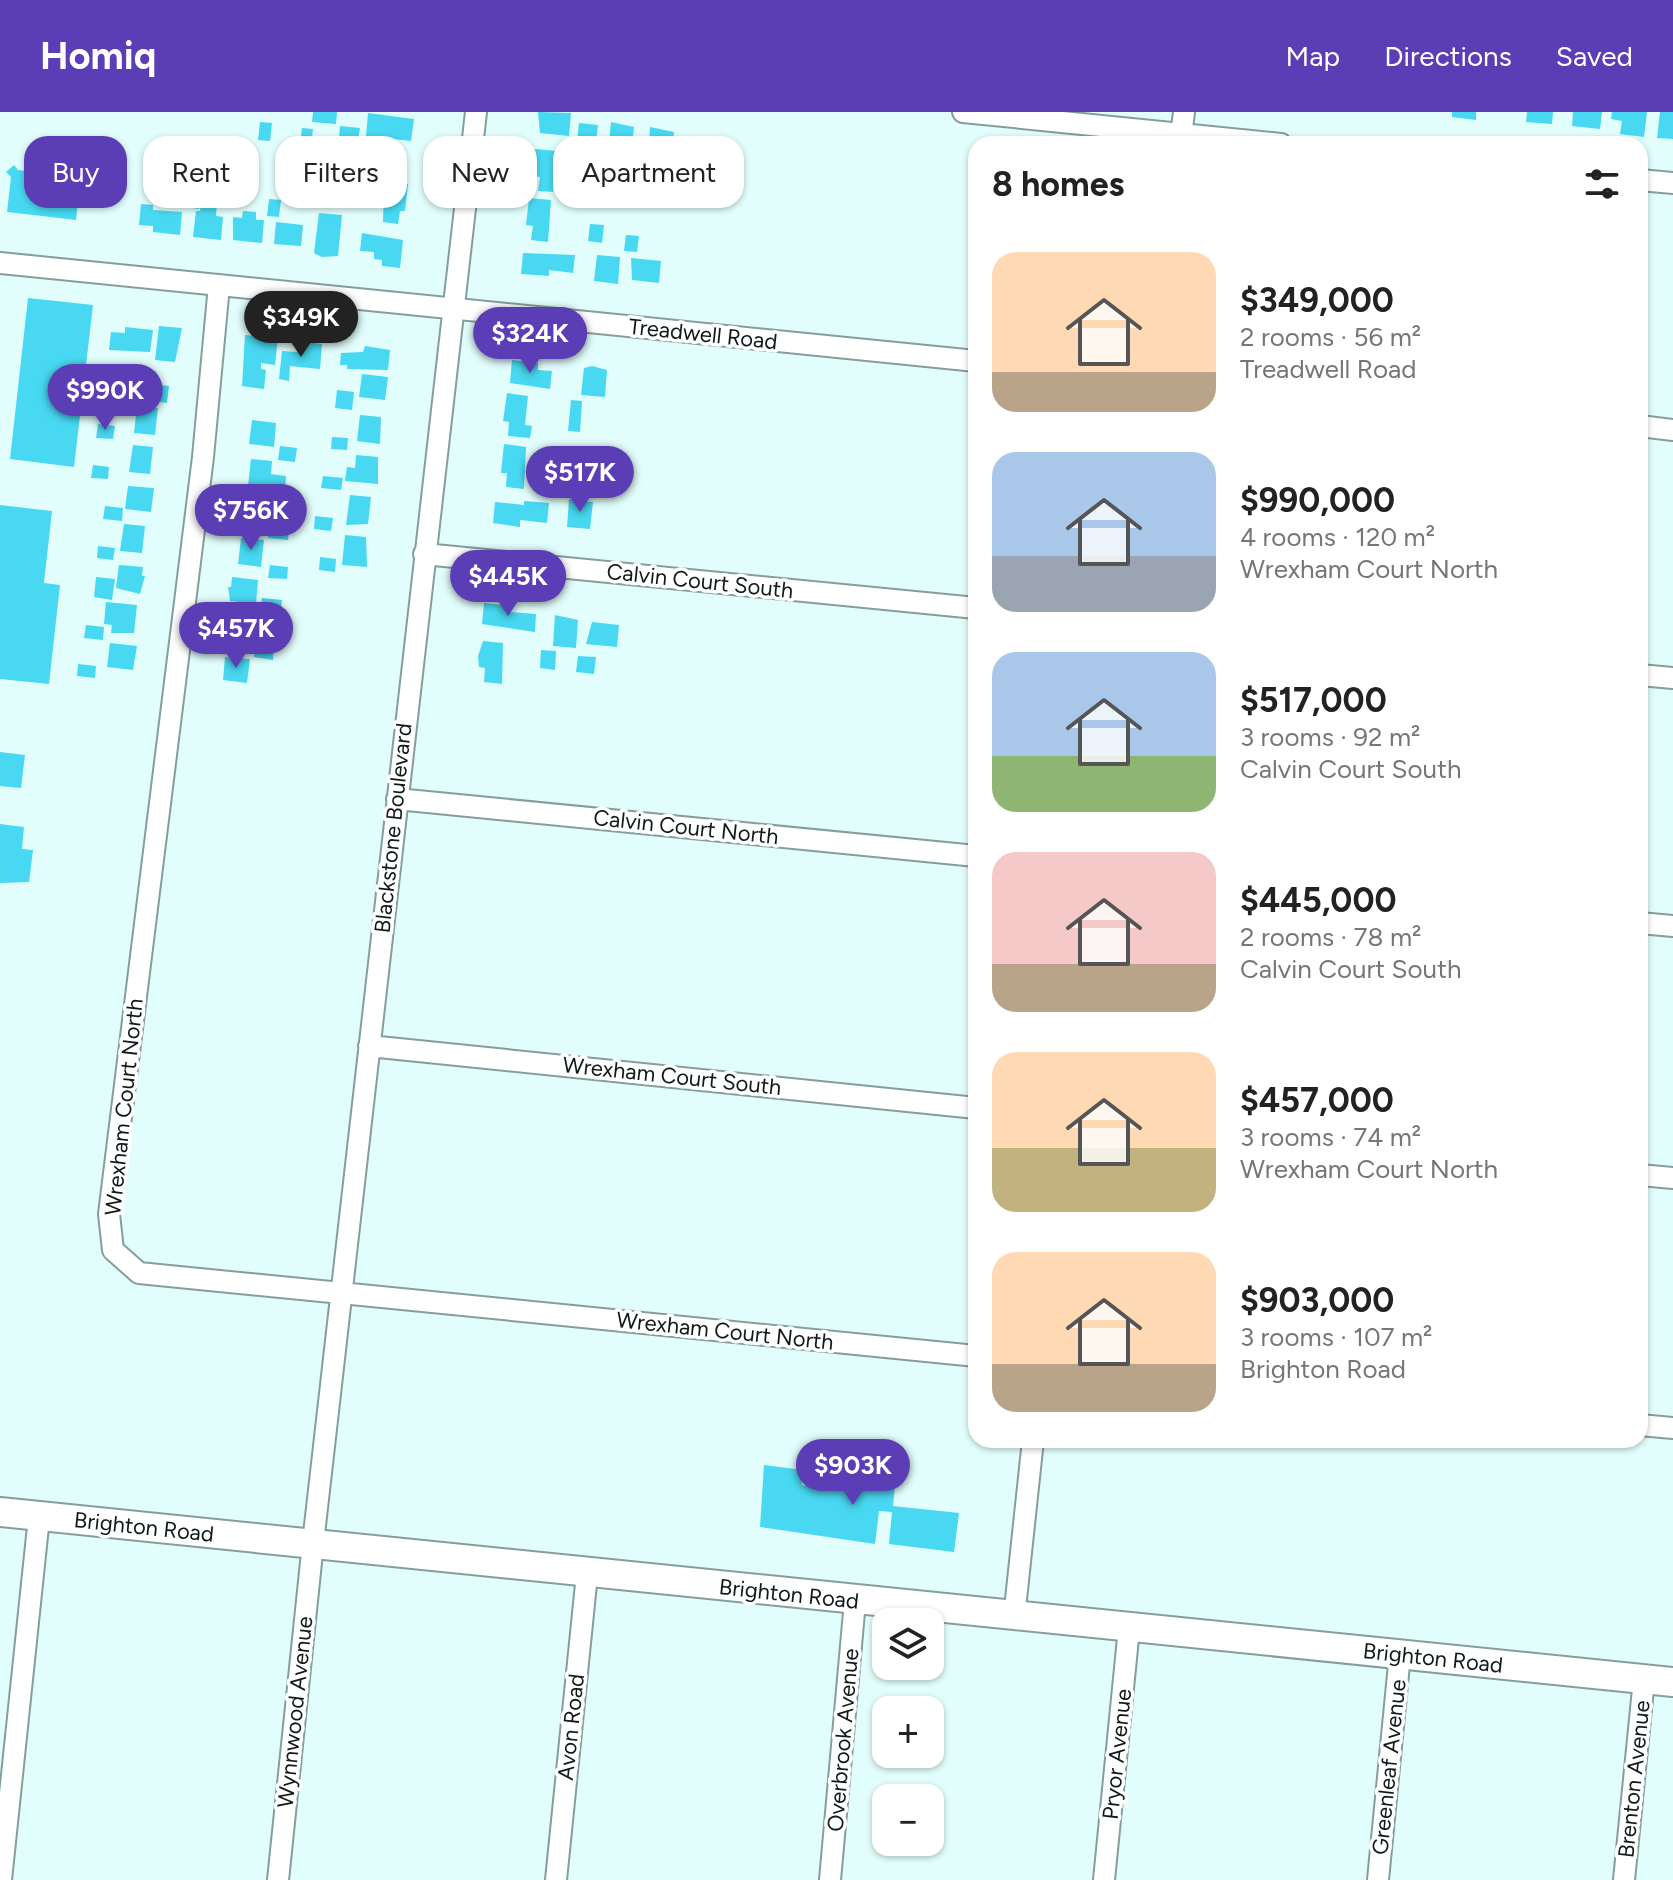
<!DOCTYPE html>
<html lang="en">
<head>
<meta charset="utf-8">
<style>
  :root { --surface:#fff; --page:#f2f2f2; --text:#222; --muted:#767676; --accent:#5b3db6 }
  body { margin:0; font-family:Figtree,sans-serif; background:var(--page); color:var(--text); height:100vh; display:flex; flex-direction:column; font-size:30px; white-space:nowrap }
  * { box-sizing:border-box; margin:0 }
  p { font-size:26px; color:var(--muted) }
  .icon { flex:none; width:44px; height:44px; fill:none; stroke:currentColor; stroke-width:2; stroke-linecap:round; stroke-linejoin:round }
  .map { position:relative; flex:1; overflow:hidden }
  .drawer { position:absolute; left:968px; top:24px; width:680px; height:1312px; display:flex; flex-direction:column; background:var(--surface); border-radius:24px; box-shadow:0 2px 6px #0004 }
  .drawer>* { flex:none }
  .hud { position:absolute; left:24px; top:24px; width:760px; height:72px; display:flex; gap:16px }
  .fabs { position:absolute; left:872px; top:1496px; display:grid; gap:16px }
  .fabs a { display:grid; place-items:center; width:72px; height:72px; border-radius:16px; background:var(--surface); box-shadow:0 2px 6px #0004; font-size:40px }
  .price { position:absolute; translate:-50% -68px; padding:0 18px; border-radius:28px; background:var(--accent); color:#fff; font-size:26px; line-height:52px; filter:drop-shadow(0 2px 4px #0008) }
  .price::after { content:''; position:absolute; left:50%; top:48px; width:24px; height:18px; margin-left:-12px; background:inherit; clip-path:polygon(0 0,100% 0,50% 100%) }
  .price.current { background:#222; color:#fff }
  ul { padding:0; list-style:none }
  li { display:flex; align-items:center; gap:24px; height:200px; padding:0 24px }
  li span { display:grid; place-items:center; flex:none; width:224px; height:160px; border-radius:24px; color:#555 }
  li>.icon { margin-inline-start:auto }
  span .icon { width:96px; height:96px; fill:#fffc; stroke-width:1 }
  li b { font-size:34px }
  h2 { display:flex; justify-content:space-between; align-items:center; height:96px; padding:0 24px; font-size:34px }
  .pill { padding:0 28px; border-radius:24px; background:var(--surface); box-shadow:0 2px 6px #0004; font-size:28px; line-height:72px }
  .pill.current { background:var(--accent); color:#fff }
  header { display:flex; align-items:center; gap:48px; box-sizing:border-box; height:112px; padding:0 40px; background:var(--accent); color:#fff }
  header strong { font-size:38px }
  nav { display:flex; gap:44px; margin-inline-start:auto; font-size:28px }
  .map>svg:first-child { display:block }
  .building { fill:#48d8f1 }
  .lines { fill:none; stroke-linecap:round; stroke-linejoin:round }
  .street-casing { stroke:#859e9d; stroke-width:24 }
  .secondary-casing { stroke:#859e9d; stroke-width:32 }
  .street { stroke:#fff; stroke-width:20 }
  .secondary { stroke:#fff; stroke-width:28 }
  .labels { text-anchor:middle; dominant-baseline:central; stroke-width:7; stroke-linejoin:round; paint-order:stroke }
  .street-label { font-size:22px; fill:#101a19; stroke:#fff }
</style>
</head>
<body>
<header>
<strong>Homiq</strong>
<nav><a>Map</a><a>Directions</a><a>Saved</a></nav>
</header>
<div class="map">
<svg width="1673" height="1768" viewBox="0 0 1673 1768">
  <rect width="100%" height="100%" fill="#e2fefc"/>
  <path class="building" d="M313,0H337L336,12L312,10Z
    M538,0L571,1L569,24L540,21Z
    M1452,0H1476V8L1452,5Z
    M1527,0H1553L1552,12L1526,10Z
    M1573,0H1602L1600,17L1572,14Z
    M1612,0H1647L1644,25L1620,22L1622,9L1611,7Z
    M1660,0H1673V27L1657,26Z
    M368,1L414,7L411,29L366,24Z
    M260,10L272,11L270,29L258,28Z
    M611,10L634,15L631,44L608,42Z
    M579,11L598,13L596,30L577,28Z
    M340,14L360,16L358,28L339,26Z
    M650,15L674,20L671,49L648,46Z
    M302,16L313,17L311,35L300,34Z
    M179,24L195,25L193,44L177,42Z
    M378,34L405,37L403,60L376,57Z
    M535,37L558,39L553,80L538,79L540,65L531,64Z
    M351,43L369,45L367,63L349,61Z
    M634,51L646,52L645,69L632,67Z
    M14,53L18,58L74,64L80,73L76,108L7,100L11,65L6,60Z
    M231,55L251,57L249,80L229,79Z
    M313,63L324,64L322,82L311,80Z
    M603,68L621,70L619,90L593,88L594,77L602,78Z
    M384,69L408,72L405,99H400L398,112L383,110Z
    M189,79L201,80L199,97L187,95Z
    M529,86L551,88L548,130L531,128L533,114L526,113Z
    M269,87L281,88L279,105L267,104Z
    M201,90L217,91L216,104L223,105L221,128L193,125L196,99H200Z
    M141,92L153,93V98L182,100L180,123L153,120V114L139,113Z
    M243,99L256,100V108H264L262,131L233,128V105L242,106Z
    M319,101L342,103L338,144L322,145L314,141Z
    M276,110L303,113L301,134L274,132Z
    M590,112L604,113L602,131L588,129Z
    M362,121L403,128L400,156L382,154V148L374,147V140L360,139Z
    M626,123L639,124L637,140L624,139Z
    M523,141L575,143L573,161L549,158V164L521,162Z
    M597,143L620,145L618,172L594,169Z
    M631,146L661,149L659,171L632,168Z
    M28,186L93,193L74,355L10,347Z
    M159,214L182,216L175,250L155,248Z
    M125,215L153,218L150,240L109,238L111,220L125,221Z
    M245,223L278,226L275,253L261,251V257L266,258L264,277L242,274Z
    M298,229L322,232L320,257L290,254L289,269L279,267L282,239L297,240Z
    M365,234L390,238L388,258L347,257V253H340L341,241L363,240Z
    M512,248L538,251V258L552,259L550,277L510,271Z
    M592,254L607,258L605,285L581,283L584,256Z
    M362,262L388,265L385,288L359,285Z
    M152,272L169,274L167,291L151,289Z
    M337,278L354,280L352,298L335,296Z
    M507,281L528,284L525,313L532,314L530,326L508,324L509,310L503,309Z
    M571,288L582,289L580,320L568,319Z
    M137,294L158,296L155,323L134,321Z
    M360,303L381,305L380,332L357,329Z
    M252,308L276,311L274,335L249,332Z
    M98,312L115,314L113,327L96,326Z
    M332,325L348,326L347,338L331,337Z
    M504,332L526,335L524,377L506,375L507,361H501Z
    M133,333L153,335L150,362L129,360Z
    M280,334L297,336L295,350L278,348Z
    M356,343L378,345V372L345,369L347,355L355,356Z
    M251,347L272,349L271,362L286,364L285,378H257L258,375L248,374Z
    M93,353L109,355L108,367L91,366Z
    M323,364L343,366L341,378L321,376Z
    M128,374L154,376L151,400L125,397Z
    M350,383L371,385L368,412L346,413Z
    M243,387L268,389L266,413L239,410Z
    M569,387L593,390L590,417L567,415Z
    M524,389L549,391L547,411L520,408V415L493,411L495,390L524,393Z
    M0,393L52,399L44,471L60,473L49,572L0,567Z
    M105,394L123,396L122,409L103,407Z
    M270,404L290,406L288,428L268,426Z
    M315,404L333,406L331,419L314,417Z
    M124,412L145,414L142,441L120,439Z
    M345,423L366,425L367,455L342,453Z
    M241,426L264,428L261,455L238,452Z
    M98,434L115,436L113,448L97,446Z
    M320,445L336,447L335,460L319,458Z
    M119,453L143,455L142,464H145L140,482L116,476Z
    M270,453L288,455L287,467L268,466Z
    M96,465L115,467L112,488L94,485Z
    M232,465L258,468L256,492L230,489L228,475H231Z
    M262,486L282,488L280,507L260,504Z
    M106,490L137,493L134,521H111L112,513L104,512Z
    M484,491L511,494L510,500L536,502L535,520L482,512Z
    M555,503L578,508L576,536L553,534Z
    M233,505L254,507L251,535L229,532Z
    M592,510L619,513L617,535L586,532Z
    M86,513L104,515L103,528L84,526Z
    M483,529L503,531L502,572L484,570L485,556L479,555L478,544Z
    M110,531L137,534L133,558L107,555Z
    M255,531L274,533L273,548L254,545Z
    M541,538L556,539L555,558L540,556Z
    M578,544L596,545L594,562L576,560Z
    M225,545L250,547L247,571L223,568Z
    M78,552L96,554L95,566L77,564Z
    M0,640L25,643L21,676L0,674Z
    M0,712L24,715L22,737L33,738L29,770L0,771Z
    M856,1338L898,1342L893,1394L959,1401L954,1440L889,1432L892,1400L879,1399L875,1432L760,1415L764,1353L803,1358L802,1373L851,1379Z"/>
  <g class="lines">
    <defs>
      <path id="street" d="M963,0L1281,32
        M1180,32L1184,0
        M1640,68L1673,71
        M0,151L976,249
        M219,173L203,345L109,1102L113,1138L139,1161L976,1244
        M1640,314L1673,318
        M424,442L976,496
        M1640,563L1673,566
        M397,687L976,744
        M1640,811L1673,814
        M369,934L976,996
        M1640,1063L1673,1066
        M1640,1313L1673,1316
        M1014,1506L1033,1328
        M1,1768L39,1405
        M278,1768L313,1431L476,0
        M556,1768L587,1462
        M830,1768L855,1489
        M1104,1768L1129,1516
        M1378,1768L1400,1542
        M1624,1768L1644,1567"/>
      <path id="secondary" d="M0,1400L1673,1570"/>
    </defs>
    <use href="#street" class="street-casing"/>
    <use href="#secondary" class="secondary-casing"/>
    <use href="#street" class="street"/>
    <use href="#secondary" class="secondary"/>
  </g>
  <g class="labels">
    <g class="street-label">
      <text transform="translate(703 222) rotate(6)">Treadwell Road</text>
      <text transform="translate(700 469) rotate(6)">Calvin Court South</text>
      <text transform="translate(686 715) rotate(6)">Calvin Court North</text>
      <text transform="translate(393 716) rotate(-84)">Blackstone Boulevard</text>
      <text transform="translate(672 964) rotate(6)">Wrexham Court South</text>
      <text transform="translate(124 995) rotate(-84)">Wrexham Court North</text>
      <text transform="translate(725 1219) rotate(6)">Wrexham Court North</text>
      <text transform="translate(144 1415) rotate(6)">Brighton Road</text>
      <text transform="translate(789 1482) rotate(6)">Brighton Road</text>
      <text transform="translate(1433 1546) rotate(6)">Brighton Road</text>
      <text transform="translate(295 1600) rotate(-84)">Wynnwood Avenue</text>
      <text transform="translate(571 1615) rotate(-84)">Avon Road</text>
      <text transform="translate(843 1628) rotate(-85)">Overbrook Avenue</text>
      <text transform="translate(1117 1642) rotate(-84)">Pryor Avenue</text>
      <text transform="translate(1389 1655) rotate(-84)">Greenleaf Avenue</text>
      <text transform="translate(1634 1667) rotate(-84)">Brenton Avenue</text>
    </g>
  </g>
</svg>
<div class="fabs">
<a><svg class="icon" aria-label="layers" viewBox="0 0 24 24"><path d="M12 4l9 5-9 5-9-5zM3 14l9 5 9-5"/></svg></a>
<a>+</a>
<a>−</a>
</div>
<b class="price current" style="left:301px;top:247px">$349K</b>
<b class="price" style="left:530px;top:263px">$324K</b>
<b class="price" style="left:105px;top:320px">$990K</b>
<b class="price" style="left:580px;top:402px">$517K</b>
<b class="price" style="left:251px;top:440px">$756K</b>
<b class="price" style="left:508px;top:506px">$445K</b>
<b class="price" style="left:236px;top:558px">$457K</b>
<b class="price" style="left:853px;top:1395px">$903K</b>
<div class="hud">
<a class="pill current">Buy</a>
<a class="pill">Rent</a>
<a class="pill">Filters</a>
<a class="pill">New</a>
<a class="pill">Apartment</a>
</div>
<section class="drawer">
<h2>8 homes<svg class="icon" aria-label="filters" viewBox="0 0 24 24"><path d="M4 7h16M4 17h16"/><circle cx="9" cy="7" r="2"/><circle cx="15" cy="17" r="2"/></svg></h2>
<ul>
<li><span style="background:linear-gradient(#ffd9b3 75%,#b9a48a 0)"><svg class="icon" aria-label="home" viewBox="0 0 24 24"><path d="M3 11l9-7 9 7M6 9v11h12V9"/></svg></span><div><b>$349,000</b><p>2 rooms · 56 m²</p><p>Treadwell Road</p></div></li>
<li><span style="background:linear-gradient(#a9c7e8 65%,#9aa5b1 0)"><svg class="icon" aria-label="home" viewBox="0 0 24 24"><path d="M3 11l9-7 9 7M6 9v11h12V9"/></svg></span><div><b>$990,000</b><p>4 rooms · 120 m²</p><p>Wrexham Court North</p></div></li>
<li><span style="background:linear-gradient(#a9c7e8 65%,#8fb573 0)"><svg class="icon" aria-label="home" viewBox="0 0 24 24"><path d="M3 11l9-7 9 7M6 9v11h12V9"/></svg></span><div><b>$517,000</b><p>3 rooms · 92 m²</p><p>Calvin Court South</p></div></li>
<li><span style="background:linear-gradient(#f6c9c9 70%,#b9a48a 0)"><svg class="icon" aria-label="home" viewBox="0 0 24 24"><path d="M3 11l9-7 9 7M6 9v11h12V9"/></svg></span><div><b>$445,000</b><p>2 rooms · 78 m²</p><p>Calvin Court South</p></div></li>
<li><span style="background:linear-gradient(#ffd9b3 60%,#c2b280 0)"><svg class="icon" aria-label="home" viewBox="0 0 24 24"><path d="M3 11l9-7 9 7M6 9v11h12V9"/></svg></span><div><b>$457,000</b><p>3 rooms · 74 m²</p><p>Wrexham Court North</p></div></li>
<li><span style="background:linear-gradient(#ffd9b3 70%,#b9a48a 0)"><svg class="icon" aria-label="home" viewBox="0 0 24 24"><path d="M3 11l9-7 9 7M6 9v11h12V9"/></svg></span><div><b>$903,000</b><p>3 rooms · 107 m²</p><p>Brighton Road</p></div></li>
</ul>
</section>
</div>
</body>
</html>
